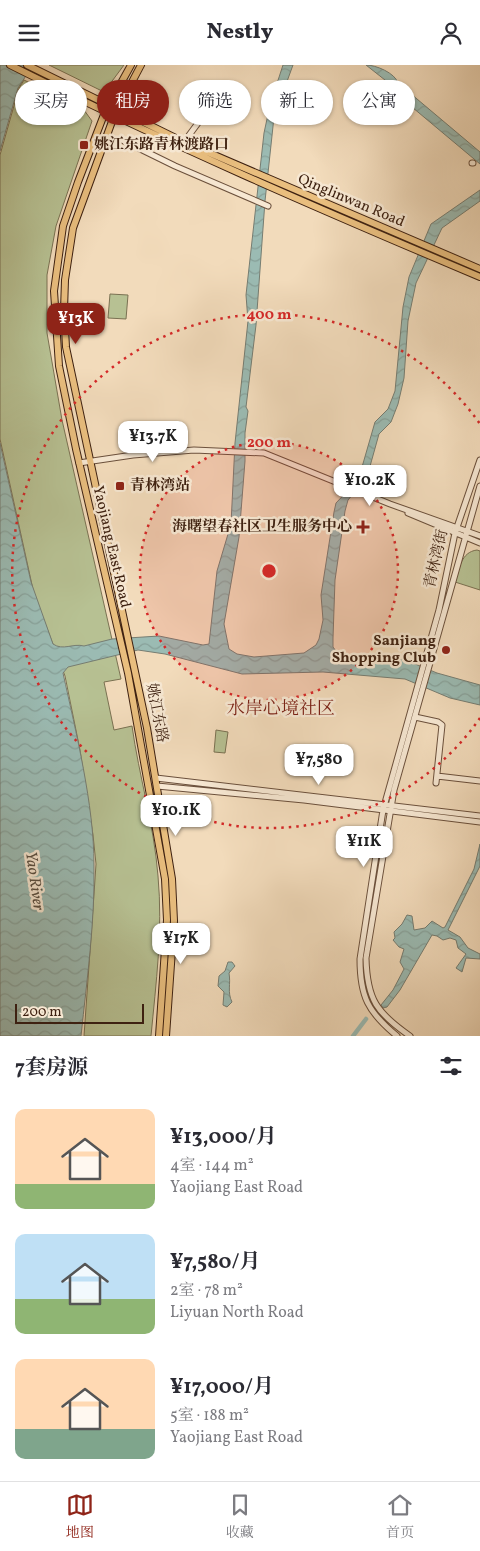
<!DOCTYPE html>
<html lang="zh">
<head>
<meta charset="utf-8">
<style>
  :root { --surface:#fff; --page:#f7f7f7; --text:#2b2b33; --muted:#7c7c81; --line:#e1e1e2; --accent:#8f2418 }
  body { margin:0; font-family:Vollkorn,"Noto Serif SC",serif; background:var(--page); color:var(--text); height:100vh; display:flex; flex-direction:column; font-size:19px; white-space:nowrap }
  * { box-sizing:border-box; margin:0 }
  p { font-size:16px; color:var(--muted) }
  .icon { flex:none; width:28px; height:28px; fill:none; stroke:currentColor; stroke-width:2; stroke-linecap:round; stroke-linejoin:round }
  .map { position:relative; height:971px; overflow:hidden }
  .side { display:flex; flex-direction:column; background:var(--surface); flex:1 }
  .side>* { flex:none }
  .hud { position:absolute; left:15px; top:15px; width:450px; height:45px; display:flex; gap:10px }
  .scale { position:absolute; left:15px; bottom:12px; width:129px; box-sizing:border-box; padding-left:5px; border:2px solid #3e2111; border-top:0; font-size:14px; line-height:18px; white-space:nowrap; color:#3e2111; -webkit-text-stroke:4px #f7e8d3; paint-order:stroke }
  .price { position:absolute; translate:-50% -42px; padding:0 11px; border-radius:10px; background:#fff; color:#222; font-size:16px; line-height:32px; filter:drop-shadow(0 1px 2px #0008) }
  .price::after { content:''; position:absolute; left:50%; top:30px; width:15px; height:11px; margin-left:-8px; background:inherit; clip-path:polygon(0 0,100% 0,50% 100%) }
  .price.current { background:var(--accent); color:#fff }
  ul { padding:0; list-style:none }
  li { display:flex; align-items:center; gap:15px; height:125px; padding:0 15px }
  li span { display:grid; place-items:center; flex:none; width:140px; height:100px; border-radius:10px; color:#555 }
  li>.icon { margin-inline-start:auto }
  span .icon { width:60px; height:60px; fill:#fffc; stroke-width:1 }
  li b { font-size:21px }
  h2 { display:flex; justify-content:space-between; align-items:center; height:60px; padding:0 15px; font-size:21px }
  .tag { padding:0 18px; border-radius:22px; background:var(--surface); box-shadow:0 1px 4px #0004; font-size:18px; line-height:45px }
  .tag.current { background:var(--accent); color:#fff }
  header { display:flex; justify-content:space-between; align-items:center; height:65px; padding:0 15px; background:var(--surface); font-size:22px; font-weight:800 }
  .tab-bar { display:flex; justify-content:space-around; align-items:center; height:70px; border-top:1px solid var(--line); background:var(--surface); font-size:14px; color:var(--muted) }
  .tab-bar a { display:grid; justify-items:center; gap:2px }
  .tab-bar .current { color:var(--accent) }
  .map>svg:first-child { display:block }
  .green { fill:#b7c193; stroke:#7a7152 }
  .water { fill:url(#water-waves); stroke:#767d72 }
  .lines { fill:none; stroke-linecap:round; stroke-linejoin:round }
  .canal { stroke:#9bbbb3; stroke-width:4.5 }
  .minor-casing { stroke:#6b503c; stroke-width:7 }
  .major-casing { stroke:#3e2111; stroke-width:8 }
  .minor { stroke:#f7e8d3; stroke-width:5 }
  .major { stroke:#e9be7e; stroke-width:6 }
  .ring { fill:none; stroke:#d62828; stroke-width:2.5; stroke-dasharray:2.5 5 }
  .poi-dot { fill:#8f2418; stroke:#f7e8d3; stroke-width:2 }
  .labels { text-anchor:middle; dominant-baseline:central; stroke-width:5; stroke-linejoin:round; paint-order:stroke }
  .poi-label { font-size:15px; font-weight:bold; fill:#3e2111; stroke:#f7e8d3; text-anchor:start }
  .street-label { font-size:15px; fill:#3e2111; stroke:#f7e8d3 }
  .water-label { font-size:16px; font-style:italic; fill:#5a4f42; stroke:#f7e8d3 }
  .quarter-label { font-size:18px; fill:#7a1f14; stroke:#f7e8d3 }
  .centre { fill:#d62828; stroke:#f7e8d3; stroke-width:2.5 }
  .ring-label { font-size:15px; text-anchor:middle; font-weight:bold; fill:#d62828; stroke:#f7e8d3; stroke-width:5; stroke-linejoin:round; paint-order:stroke }
</style>
</head>
<body>
<header><svg class="icon" aria-label="menu" viewBox="0 0 24 24"><path d="M4 6h16M4 12h16M4 18h16"/></svg>Nestly<svg class="icon" aria-label="person" viewBox="0 0 24 24"><circle cx="12" cy="8" r="4"/><path d="M4 21q1-7 8-7t8 7"/></svg></header>
<div class="map">
<svg width="480" height="971" viewBox="0 0 480 971">
  <defs>
    <pattern id="water-waves" width="16" height="10" patternUnits="userSpaceOnUse" patternTransform="scale(1.25)"><rect width="16" height="10" fill="#9bbbb3"/><path d="M0 5q4-4 8 0t8 0" fill="none" stroke="#87a099"/></pattern>
  </defs>
  <rect width="100%" height="100%" fill="#f2dbbb"/>
  <filter id="stains"><feTurbulence type="fractalNoise" baseFrequency=".004" numOctaves="4"/><feColorMatrix values="0 0 0 0 .2 0 0 0 0 .09 0 0 0 0 .02 0 0 0 .5 -.17"/></filter>
  <radialGradient id="worn" r=".72"><stop offset=".6" stop-color="#630" stop-opacity="0"/><stop offset="1" stop-color="#630" stop-opacity=".3"/></radialGradient>
  <path class="green" d="M49,0H124L104,27Z
    M24,15L84,45L92,56L56,161L47,210V268L62,355L121,614L104,617L114,665L132,661C139,711 154,760 158,811C163,865 156,918 151,971H84L94,829L96,799L93,770L80,685L65,611L34,529L0,374V90L19,23Z
    M110,229L128,230L126,254L108,253Z
    M477,485L480,486V525L455,517C459,504 461,487 477,485Z
    M216,665L228,667L225,688L214,687Z"/>
  <path class="water" d="M0,0H33L18,23L0,86Z
    M283,0H293L274,52L265,136L256,260L246,342L248,346L245,368V396L239,472L224,559L229,584L237,589L254,592L304,588L316,580L319,574L323,555L321,530L334,447L336,438L355,418L360,409L375,357L388,344L395,326L403,242L409,212L431,159L480,125V136L442,163L416,218L408,256L404,313L398,339L391,357L379,369L367,412L348,435L345,446L335,515L333,573V582L339,590L372,595L403,594L437,608L480,620V640L450,633L405,614L323,607L242,609L165,589L138,585L68,602L63,608C76,668 94,739 94,800C95,857 87,914 81,971H0V378L31,517L53,579C63,586 73,578 84,581L112,574L159,571L203,580L209,579L217,506L231,459L235,378L248,256L246,230L264,68L270,40Z
    M366,0C376,0 395,8 398,18L480,87V99L394,27L390,19Z
    M480,779V801L448,865L460,872L468,883L480,889V894L466,893L462,907L456,903L466,889L458,883L456,875L450,873L443,875L437,871L432,870L400,925L387,942L383,943L381,940L393,925L404,904L400,897L404,884L399,882L393,875L395,873L394,867L402,859L407,850L412,851L414,865L425,863L432,856L443,863L445,862L474,804Z
    M228,897H232L235,901L229,908C231,919 227,927 232,937L227,942L223,940L224,927L218,921L219,911L225,906Z"/>
  <g class="lines">
    <path class="canal" d="M353,971L366,954"/>
    <defs>
      <path id="minor" d="M122,75L175,101L268,141
        M184,77L201,54
        M472,98H473
        M79,398L133,390L194,385L264,388L390,439L480,471
        M408,448L480,478
        M415,652L438,657L442,660L436,718
        M437,711L480,716
        M156,713L480,751
        M157,721L304,735L480,757
        M397,971C368,947 360,932 360,894L383,745L439,545L455,468L480,395
        M410,971C377,948 367,935 366,893L394,725L480,421"/>
      <path id="major" d="M10,0C164,77 321,145 480,212
        M27,0L184,77L480,204
        M131,0L105,47L78,117L63,161L54,226L59,301L76,384L128,608L165,814L167,855L159,971
        M141,0L114,51L73,163L65,215L64,245L66,282L147,663L172,814L174,856L166,971"/>
    </defs>
    <use href="#minor" class="minor-casing"/>
    <use href="#major" class="major-casing"/>
    <use href="#minor" class="minor"/>
    <use href="#major" class="major"/>
  </g>
  <circle cx="269" cy="506" r="129" fill="#d62828" fill-opacity=".12"/>
  <g class="ring">
    <circle cx="269" cy="506" r="129"/>
    <path d="M480 653A257 257 0 1 1 480 359"/>
  </g>
  <g class="poi-dot">
    <rect x="79" y="75" width="10" height="10" rx="2.5"/>
    <rect x="115" y="416" width="10" height="10" rx="2.5"/>
    <path d="M360.5 454.5h5v5h5v5h-5v5h-5v-5h-5v-5h5z"/>
    <circle cx="446" cy="585" r="5"/>
  </g>
  <g class="labels">
    <g class="poi-label">
      <text x="94" y="80">姚江东路青林渡路口</text>
      <text x="130" y="421">青林湾站</text>
      <text x="352" y="462" text-anchor="end">海曙望春社区卫生服务中心</text>
      <text x="436" y="576" text-anchor="end">Sanjiang<tspan x="436" dy="17">Shopping Club</tspan></text>
    </g>
    <g class="street-label">
      <text transform="translate(351 136) rotate(23)">Qinglinwan Road</text>
      <text transform="translate(111 482) rotate(77)">Yaojiang East Road</text>
      <text transform="translate(437 494) rotate(-77)">青林湾街</text>
      <text transform="translate(156 648) rotate(79)">姚江东路</text>
    </g>
    <g class="water-label">
      <text transform="translate(34 816) rotate(82)">Yao River</text>
    </g>
    <g class="quarter-label">
      <text x="281" y="644">水岸心境社区</text>
    </g>
  </g>
  <circle cx="269" cy="506" r="8" class="centre"/>
  <g class="ring-label">
    <text x="269" y="254">400 m</text>
    <text x="269" y="382">200 m</text>
  </g>
  <rect width="100%" height="100%" filter="url(#stains)"/>
  <rect width="100%" height="100%" fill="url(#worn)"/>
</svg>
<div class="scale">200 m</div>
<b class="price current" style="left:76px;top:280px">¥13K</b>
<b class="price" style="left:153px;top:398px">¥13.7K</b>
<b class="price" style="left:370px;top:442px">¥10.2K</b>
<b class="price" style="left:319px;top:721px">¥7,580</b>
<b class="price" style="left:176px;top:772px">¥10.1K</b>
<b class="price" style="left:364px;top:803px">¥11K</b>
<b class="price" style="left:181px;top:900px">¥17K</b>
<div class="hud">
<a class="tag">买房</a>
<a class="tag current">租房</a>
<a class="tag">筛选</a>
<a class="tag">新上</a>
<a class="tag">公寓</a>
</div>
</div>
<section class="side">
<h2>7套房源<svg class="icon" aria-label="filters" viewBox="0 0 24 24"><path d="M4 7h16M4 17h16"/><circle cx="9" cy="7" r="2"/><circle cx="15" cy="17" r="2"/></svg></h2>
<ul>
<li><span style="background:linear-gradient(#ffd9b3 75%,#8fb573 0)"><svg class="icon" aria-label="home" viewBox="0 0 24 24"><path d="M3 11l9-7 9 7M6 9v11h12V9"/></svg></span><div><b>¥13,000/月</b><p>4室 · 144 m²</p><p>Yaojiang East Road</p></div></li>
<li><span style="background:linear-gradient(#bfe0f5 65%,#8fb573 0)"><svg class="icon" aria-label="home" viewBox="0 0 24 24"><path d="M3 11l9-7 9 7M6 9v11h12V9"/></svg></span><div><b>¥7,580/月</b><p>2室 · 78 m²</p><p>Liyuan North Road</p></div></li>
<li><span style="background:linear-gradient(#ffd9b3 70%,#7fa58c 0)"><svg class="icon" aria-label="home" viewBox="0 0 24 24"><path d="M3 11l9-7 9 7M6 9v11h12V9"/></svg></span><div><b>¥17,000/月</b><p>5室 · 188 m²</p><p>Yaojiang East Road</p></div></li>
</ul>
</section>
<nav class="tab-bar">
<a class="current"><svg class="icon" aria-label="map" viewBox="0 0 24 24"><path d="M3 6l6-2 6 2 6-2v14l-6 2-6-2-6 2zM9 4v14M15 6v14"/></svg>地图</a>
<a><svg class="icon" aria-label="saved" viewBox="0 0 24 24"><path d="M7 4h10v16l-5-4-5 4z"/></svg>收藏</a>
<a><svg class="icon" aria-label="home" viewBox="0 0 24 24"><path d="M3 11l9-7 9 7M6 9v11h12V9"/></svg>首页</a>
</nav>
</body>
</html>
